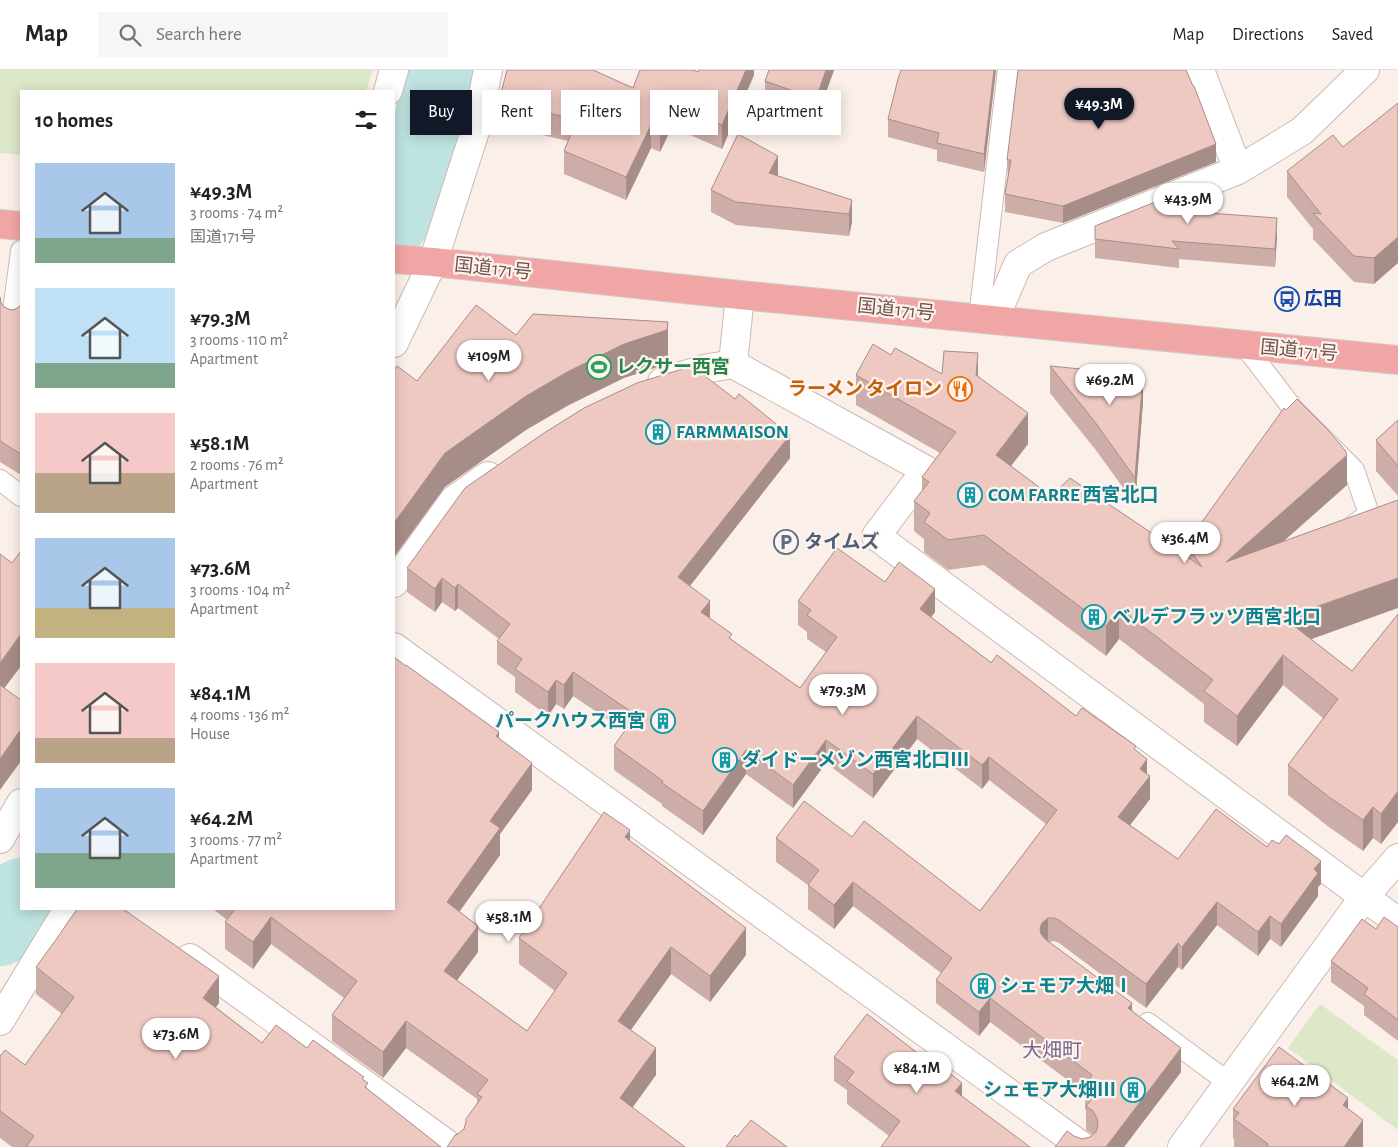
<!DOCTYPE html>
<html lang="en">
<head>
<meta charset="utf-8">
<style>
  :root { --surface:#fff; --page:#f6f6f6; --text:#222; --muted:#767676; --line:#e0e0e0; --accent:#111827 }
  body { margin:0; font-family:"Alegreya Sans","Noto Sans JP",sans-serif; background:var(--page); color:var(--text); height:100vh; display:flex; flex-direction:column; font-size:19px; white-space:nowrap }
  * { box-sizing:border-box; margin:0 }
  p { font-size:16px; color:var(--muted) }
  .icon { flex:none; width:28px; height:28px; fill:none; stroke:currentColor; stroke-width:2; stroke-linecap:round; stroke-linejoin:round }
  .map { position:relative; flex:1; overflow:hidden }
  .panel { position:absolute; left:20px; top:20px; width:375px; height:820px; display:flex; flex-direction:column; background:var(--surface); border-radius:0px; box-shadow:0 2px 12px #0003 }
  .panel>* { flex:none }
  .banner { position:absolute; left:410px; top:20px; width:475px; height:45px; display:flex; gap:10px }
  .price { position:absolute; translate:-50% -42px; padding:0 11px; border-radius:18px; background:#fff; color:#222; font-size:16px; line-height:32px; filter:drop-shadow(0 1px 2px #0008) }
  .price::after { content:''; position:absolute; left:50%; top:30px; width:15px; height:11px; margin-left:-8px; background:inherit; clip-path:polygon(0 0,100% 0,50% 100%) }
  .price.current { background:var(--accent); color:#fff }
  ul { padding:0; list-style:none }
  li { display:flex; align-items:center; gap:15px; height:125px; padding:0 15px }
  li span { display:grid; place-items:center; flex:none; width:140px; height:100px; border-radius:0px; color:#555 }
  li>.icon { margin-inline-start:auto }
  span .icon { width:60px; height:60px; fill:#fffc; stroke-width:1 }
  li b { font-size:21px }
  h2 { display:flex; justify-content:space-between; align-items:center; height:60px; padding:0 15px; font-size:21px }
  .pill { padding:0 18px; border-radius:0px; background:var(--surface); box-shadow:0 2px 12px #0003; font-size:18px; line-height:45px }
  .pill.current { background:var(--accent); color:#fff }
  header { display:flex; align-items:center; gap:30px; box-sizing:border-box; height:70px; padding:0 25px; background:var(--surface); border-bottom:1px solid var(--line) }
  header strong { font-size:24px }
  nav { display:flex; gap:28px; margin-inline-start:auto; font-size:18px }
  .search { width:350px; height:45px; background:var(--page); display:flex; align-items:center; gap:12px; box-sizing:border-box; padding:0 18px; border-radius:0px; color:var(--muted); font-size:19px }
  .map>svg:first-child { display:block }
  .green { fill:#dce8c8 }
  .lines { fill:none; stroke-linecap:round; stroke-linejoin:round }
  .river { stroke:#bee3e0; stroke-width:72 }
  .lane-casing { stroke:#ceb8b2; stroke-width:22 }
  .street-casing { stroke:#ceb8b2; stroke-width:30 }
  .highway-casing { stroke:#d5cbca; stroke-width:30 }
  .lane { stroke:#fff; stroke-width:20 }
  .street { stroke:#fff; stroke-width:28 }
  .highway { stroke:#f0a6a4; stroke-width:28 }
  .wall { fill:#cdada7 }
  .shaded-wall { fill:#a78d88 }
  .building { fill:#eec9c2; stroke:#a78d88 }
  .labels { text-anchor:middle; dominant-baseline:central; stroke-width:4.5; stroke-linejoin:round; paint-order:stroke }
  .street-label { font-size:19px; fill:#73534e; stroke:#fef4ef }
  .transit-label { font-size:19px; font-weight:bold; fill:#164399; stroke:#fef4ef; text-anchor:start }
  .leisure-label { font-size:19px; font-weight:bold; fill:#27864d; stroke:#fef4ef; text-anchor:start }
  .food-label { font-size:19px; font-weight:bold; fill:#c56008; stroke:#fef4ef; text-anchor:end }
  .culture-label { font-size:19px; font-weight:bold; fill:#0d838f; stroke:#fef4ef; text-anchor:start }
  .service-label { font-size:19px; font-weight:bold; fill:#4e5e75; stroke:#fef4ef; text-anchor:start }
  .neighbourhood-label { font-size:20px; fill:#78668f; stroke:#fef4ef }
</style>
</head>
<body>
<header>
<strong>Map</strong>
<div class="search"><svg class="icon" aria-label="search" viewBox="0 0 24 24"><circle cx="10" cy="10" r="6"/><path d="M15 15l6 6"/></svg>Search here</div>
<nav><a>Map</a><a>Directions</a><a>Saved</a></nav>
</header>
<div class="map">
<svg width="1398" height="1077" viewBox="0 0 1398 1077">
  <rect width="100%" height="100%" fill="#fbefe9"/>
  <path class="green" d="M0,0H373L366,21H21V85L0,83Z
    M1320,934L1398,990V1060L1288,978Z"/>
  <g class="lines">
    <path class="river" d="M394,150L432,44L440,0
      M0,860L21,824"/>
    <defs>
      <path id="lane" d="M979,248L1008,0
        M12,249L21,181
        M1245,276L1294,340L1354,400L1369,444L1350,458
        M0,410L21,426
        M1148,953L1229,1013"/>
      <path id="street" d="M1200,0L1238,100
        M388,21L394,0
        M740,225L733,294L926,400L876,466L1398,852
        M994,250L1018,194L1046,177L1238,100L1302,61L1365,0
        M394,273L433,192L477,55L488,0
        M662,312L704,299L733,294
        M394,513L454,430L488,406
        M394,577L1083,1077
        M0,769L21,733
        M190,888L451,1077
        M0,951L68,839
        M1182,1077L1364,827L1398,788"/>
      <path id="highway" d="M0,154L21,156
        M394,189L433,192L740,225L1398,290"/>
    </defs>
    <use href="#lane" class="lane-casing"/>
    <use href="#street" class="street-casing"/>
    <use href="#highway" class="highway-casing"/>
    <use href="#lane" class="lane"/>
    <use href="#street" class="street"/>
    <use href="#highway" class="highway"/>
  </g>
  <path class="wall" d="M754,0V5L722,79L672,57L660,82L651,78L626,130L564,104V81L568,71L499,55V31L633,18L698,2Z
    M769,0H834L816,50L765,32V11Z
    M901,0H996L984,102L937,91V80L888,67V49Z
    M1398,33L1374,214L1354,212L1313,169V159L1287,127V101L1343,77Z
    M1007,90L1216,92L1063,153L1005,142V124L1008,107Z
    M711,120L852,130V152L849,166L736,155L711,142Z
    M1209,143L1277,167L1275,197L1179,189V198L1095,188V156Z
    M0,227L1,233L4,237L11,240L16,239L21,235V405L0,392Z
    M891,285L942,304L978,306L1028,374L1011,396L1051,426L1186,486V474L1347,415L1284,471L1311,569L1352,601L1398,544V752L1381,774L1373,768L1363,781L1329,757L1288,725V695L1323,648L1283,615L1237,676L1204,652V634L1119,569L1106,586L984,495L948,500L924,482V469L914,461V431L922,421V407L940,383L856,335V305Z
    M1050,296L1143,332L1135,434L1095,379L1050,323Z
    M1398,350V426L1376,401V370Z
    M790,388L690,516L710,548L732,570L800,618L826,582L807,569V562L798,555V531L885,512L935,542L931,547L989,591L1076,646L1136,681L1147,704L1150,729L1130,755L1178,789L1267,777L1321,814L1318,817V826L1281,877L1270,869L1258,886L1217,855L1182,900L1178,897L1146,938L1059,873L1054,871L1049,872L1132,940L1181,1002L1124,1077H1055L1074,1066L1082,1069L1090,1067L1093,1065L1086,1060V1040L1085,1039V1023L990,952L979,966L936,933V910L941,903L853,836L834,859L808,839V815L776,792V768L852,767L980,841L1046,754L989,710L982,719L917,669L873,728L826,693L793,738L746,704L703,765L662,736V734L614,700V676L625,661L573,626L564,639L556,634L548,646L515,622V607L497,594V571L499,569L458,538L455,541L442,532L435,542L407,522V498Z
    M499,669L532,720L500,764V785L459,842L478,882L457,910L527,961L555,921L519,894V868L630,771L746,885L710,932L671,904L630,960L656,1005L458,1064L464,1059L477,1033V1029L406,978L383,1008L332,971V945L344,928L271,874L253,899L225,879V852L227,850L213,839H394Z
    M1398,857V971L1364,945V936L1331,912V891L1376,859Z
    M36,897L219,933L216,937L262,973L307,978L364,1010L368,1020L441,1077H12L0,1068V986L25,995L62,944L36,924Z
    M834,987L962,1026L889,1066L847,1034V1020L834,1011Z
    M1348,1038L1363,1077H1234V1069L1233,1068V1039Z"/>
  <path class="shaded-wall" d="M746,0H754V5L722,79V55Z
    M826,0H834L816,50V29Z
    M994,0H996L984,102V84Z
    M672,33V57L660,82V59Z
    M651,55V78L626,130V107Z
    M1216,74V92L1063,153V136Z
    M778,86V109L769,103Z
    M852,130V152L849,166V144Z
    M1277,148V167L1275,197V179Z
    M1398,167V193L1374,214V188Z
    M668,252V285L667,294L624,308L569,335L526,360L445,417L394,487V453L445,383L526,326L569,301Z
    M978,283V314L976,305Z
    M1143,305V332L1135,434V408Z
    M1028,343V374L996,415V385Z
    M790,365V388L678,531V507Z
    M1347,385V415L1226,522V492Z
    M442,508V532L435,542V519Z
    M1398,508V538L1284,579V548Z
    M458,514V538L455,541V518Z
    M935,519V542L920,562V539Z
    M710,531V554L701,542Z
    M1119,538V569L1106,586V556Z
    M21,564V596L0,624V593Z
    M1283,585V615L1237,676V646Z
    M573,602V626L564,639V615Z
    M556,610V634L548,646V622Z
    M917,646V669L873,728V704Z
    M21,659V691L0,720V689Z
    M499,662V688L496,666Z
    M826,670V693L793,738V715Z
    M746,680V704L703,765V741Z
    M989,687V710L982,719V695Z
    M1147,689V709L1150,706V729L1118,771V747L1140,699Z
    M532,693V720L500,764V785L447,859V832L490,751Z
    M1398,721V752L1381,774V744Z
    M1373,737V768L1363,781V750Z
    M630,760V787L625,767Z
    M1321,791V814L1318,817V826L1281,877V854L1314,799Z
    M853,812V836L834,859V835Z
    M1217,832V855L1182,900V877Z
    M1270,846V869L1258,886V862Z
    M271,847V874L253,899V872Z
    M1048,848V872L1040,881V858L1042,853Z
    M478,856V882L444,928V901Z
    M746,858V885L710,932V906Z
    M1178,873V897L1146,938V914Z
    M671,877V904L618,978V951Z
    M219,906V933L203,955V928Z
    M990,928V952L979,966V942Z
    M1132,933V956L1128,938Z
    M406,951V978L383,1008V982Z
    M656,978V1005L620,1055V1028Z
    M1181,978V1002L1124,1077H1106Z
    M962,1013V1036L955,1021Z
    M1348,1028V1057L1343,1035Z
    M1363,1050V1077H1344Z"/>
  <path class="building" d="M507,0H593L633,18L640,0H693L698,2L699,0H746L722,55L672,33L660,59L651,55L626,107L564,81L577,50L499,31Z
    M769,0H826L816,29L765,11Z
    M901,0H994L984,84L937,73L939,63L888,49L898,9Z
    M1018,0H1186L1193,16H1194L1216,74L1063,136L1005,124L1011,90H1007Z
    M1398,33V167L1374,188L1354,186L1313,143L1321,144L1287,101L1333,65L1343,77Z
    M738,64L778,86L769,103L852,130L849,144L736,132L711,120Z
    M1198,115L1209,143L1277,148L1275,179L1172,171L1179,179L1095,169V156Z
    M0,227L1,233L4,237L11,240L16,239L21,235V384L0,371Z
    M476,235L516,265L533,244L668,252L667,260L624,274L569,301L526,326L445,383L394,453V300L397,296L417,311Z
    M873,274L891,285L895,278L942,304L944,281L978,283L976,305L1028,343L996,385L1051,426L1070,408L1202,497L1186,474L1284,338L1286,340L1297,329L1328,360L1345,380L1347,385L1226,492L1398,430V508L1284,548L1352,601L1398,544V721L1381,744L1373,737L1363,750L1329,727L1288,695L1338,629L1283,585L1237,646L1204,621L1213,610L1119,538L1106,556L984,465L948,470L924,452L930,443L914,431L929,412L922,407L956,362L856,305Z
    M692,296L735,329L739,324L790,365L678,507L710,531L701,542L732,564L729,568L800,618L837,567L807,545L811,540L798,531L837,478L885,512L899,492L935,519L920,539L989,591L991,593L997,585L1076,646L1082,638L1136,676L1134,679L1147,689L1140,699L1150,706L1118,747L1178,789L1216,739L1267,777L1272,770L1279,774L1286,765L1321,791L1314,799L1318,803L1281,854L1270,846L1258,862L1217,832L1182,877L1178,873L1146,914L1059,850L1054,848H1048L1042,853L1040,858L1041,864L1045,869L1132,933L1128,938L1181,978L1106,1077H1055L1067,1061L1074,1066L1082,1069L1090,1067L1096,1062L1098,1056L1097,1048L1093,1041L1086,1036L1096,1024L1085,1016L1092,1005L990,928L979,942L936,910L952,888L853,812L834,835L808,815L819,800L776,768L804,731L852,767L864,751L980,841L1057,740L989,687L982,695L917,646L873,704L826,670L793,715L746,680L703,741L662,713L663,711L614,676L636,645L573,602L564,615L556,610L548,622L515,599L522,589L497,571L510,554L458,514L455,518L442,508L435,519L407,498L465,418L544,363L584,338L637,313Z
    M1050,296L1143,305L1135,408L1095,352Z
    M1398,350V396L1376,370Z
    M21,481V564L0,593V484L12,493Z
    M394,587L406,596V595L499,662L496,666L532,693L490,751L500,758L447,832L478,856L444,901L527,961L567,903L519,868L604,742L630,760L625,767L746,858L710,906L671,877L618,951L656,978L620,1028L685,1077H447L455,1065L458,1064L464,1059L466,1052V1049L482,1027L477,1024L488,1010L406,951L383,982L332,945L357,911L271,847L253,872L225,852L235,839H394Z
    M0,615L21,630V659L0,689Z
    M77,839H123L219,906L203,928L262,973L276,955L307,978L313,970L364,1007L362,1009L368,1013L365,1017L441,1077H26L34,1066L0,1041V986L5,980L25,995L74,927L36,897L55,871Z
    M1384,847L1398,857V950L1364,924L1368,918L1331,891L1362,849L1376,859Z
    M867,944L933,995L936,992L962,1013L955,1021L1030,1077H881L900,1051L847,1011L854,1002L834,987Z
    M1279,977L1348,1028L1343,1035L1363,1050L1344,1077H1267L1268,1074L1234,1049L1239,1043L1233,1039Z
    M751,1050L787,1077H726L735,1065L737,1067Z"/>
  <defs>
    <symbol id="bus-ring" viewBox="-11 -11 22 22"><circle r="9.5" fill="#fef4ef" stroke="#1a4fb4" stroke-width="1.5"/><path d="M-5-6H5V4H4V6H2V4H-2V6H-4V4H-5ZM-3.5-4V0h7V-4ZM-3.5 1.2v1.5H-2V1.2ZM2 1.2v1.5H3.5V1.2Z" fill="#1a4fb4"/></symbol>
    <symbol id="stadium-ring" viewBox="-11 -11 22 22"><circle r="9.5" fill="#fef4ef" stroke="#2e9e5b" stroke-width="1.5"/><path d="M0-5a6.5 5 0 1 0 0 10a6.5 5 0 1 0 0-10ZM-3.5-1.8h7v3.6h-7Z" fill="#2e9e5b"/></symbol>
    <symbol id="restaurant-ring" viewBox="-11 -11 22 22"><circle r="9.5" fill="#fef4ef" stroke="#e8710a" stroke-width="1.5"/><path d="M-5-6h1v4h1v-4h1v4h1v-4h1v5L-1.5 .5V6h-2V.5L-5-1ZM5-6V6H3V1.5H1.5Q1.5-4 5-6Z" fill="#e8710a"/></symbol>
    <symbol id="building-ring" viewBox="-11 -11 22 22"><circle r="9.5" fill="#fef4ef" stroke="#0f9aa8" stroke-width="1.5"/><path d="M-4-6H4V6H1V3H-1V6H-4ZM-2.5-4.3h1.7v1.8h-1.7ZM.8-4.3h1.7v1.8H.8ZM-2.5-1h1.7V.8h-1.7ZM.8-1h1.7V.8H.8Z" fill="#0f9aa8"/></symbol>
    <symbol id="parking-ring" viewBox="-11 -11 22 22"><circle r="9.5" fill="#fef4ef" stroke="#5c6f8a" stroke-width="1.5"/><path d="M-3.5-5.5H1a3.5 3.5 0 0 1 0 7H-1V5.5H-3.5ZM-1-3.4V-.6H.8a1.4 1.4 0 0 0 0-2.8Z" fill="#5c6f8a"/></symbol>
  </defs>
  <g fill-rule="evenodd">
    <use href="#bus-ring" x="1273" y="215" width="28" height="28"/>
    <use href="#stadium-ring" x="585" y="283" width="28" height="28"/>
    <use href="#restaurant-ring" x="946" y="305" width="28" height="28"/>
    <use href="#building-ring" x="644" y="348" width="28" height="28"/>
    <use href="#building-ring" x="956" y="411" width="28" height="28"/>
    <use href="#parking-ring" x="772" y="458" width="28" height="28"/>
    <use href="#building-ring" x="1080" y="533" width="28" height="28"/>
    <use href="#building-ring" x="649" y="637" width="28" height="28"/>
    <use href="#building-ring" x="711" y="676" width="28" height="28"/>
    <use href="#building-ring" x="969" y="902" width="28" height="28"/>
    <use href="#building-ring" x="1119" y="1006" width="28" height="28"/>
  </g>
  <g class="labels">
    <g class="street-label">
      <text transform="translate(493 199) rotate(6)">国道171号</text>
      <text transform="translate(896 240) rotate(6)">国道171号</text>
      <text transform="translate(1299 281) rotate(5)">国道171号</text>
    </g>
    <g class="transit-label">
      <text x="1304" y="229">広田</text>
    </g>
    <g class="leisure-label">
      <text x="616" y="297">レクサー西宮</text>
    </g>
    <g class="food-label">
      <text x="942" y="319">ラーメン タイロン</text>
    </g>
    <g class="culture-label">
      <text x="676" y="362">FARMMAISON</text>
      <text x="988" y="425">COM FARRE 西宮北口</text>
      <text x="1112" y="547">ベルデフラッツ西宮北口</text>
      <text x="646" y="651" text-anchor="end">パークハウス西宮</text>
      <text x="742" y="690">ダイドーメゾン西宮北口Ⅲ</text>
      <text x="1000" y="916">シェモア大畑Ⅰ</text>
      <text x="1116" y="1020" text-anchor="end">シェモア大畑Ⅲ</text>
    </g>
    <g class="service-label">
      <text x="804" y="472">タイムズ</text>
    </g>
    <g class="neighbourhood-label">
      <text x="1052" y="981">大畑町</text>
    </g>
  </g>
</svg>
<b class="price current" style="left:1099px;top:60px">¥49.3M</b>
<b class="price" style="left:1188px;top:155px">¥43.9M</b>
<b class="price" style="left:489px;top:312px">¥109M</b>
<b class="price" style="left:1110px;top:336px">¥69.2M</b>
<b class="price" style="left:1185px;top:494px">¥36.4M</b>
<b class="price" style="left:843px;top:646px">¥79.3M</b>
<b class="price" style="left:509px;top:873px">¥58.1M</b>
<b class="price" style="left:176px;top:990px">¥73.6M</b>
<b class="price" style="left:917px;top:1024px">¥84.1M</b>
<b class="price" style="left:1295px;top:1037px">¥64.2M</b>
<div class="banner">
<a class="pill current">Buy</a>
<a class="pill">Rent</a>
<a class="pill">Filters</a>
<a class="pill">New</a>
<a class="pill">Apartment</a>
</div>
<section class="panel">
<h2>10 homes<svg class="icon" aria-label="filters" viewBox="0 0 24 24"><path d="M4 7h16M4 17h16"/><circle cx="9" cy="7" r="2"/><circle cx="15" cy="17" r="2"/></svg></h2>
<ul>
<li><span style="background:linear-gradient(#a9c7e8 75%,#7fa58c 0)"><svg class="icon" aria-label="home" viewBox="0 0 24 24"><path d="M3 11l9-7 9 7M6 9v11h12V9"/></svg></span><div><b>¥49.3M</b><p>3 rooms · 74 m²</p><p>国道171号</p></div></li>
<li><span style="background:linear-gradient(#bfe0f5 75%,#7fa58c 0)"><svg class="icon" aria-label="home" viewBox="0 0 24 24"><path d="M3 11l9-7 9 7M6 9v11h12V9"/></svg></span><div><b>¥79.3M</b><p>3 rooms · 110 m²</p><p>Apartment</p></div></li>
<li><span style="background:linear-gradient(#f6c9c9 60%,#b9a48a 0)"><svg class="icon" aria-label="home" viewBox="0 0 24 24"><path d="M3 11l9-7 9 7M6 9v11h12V9"/></svg></span><div><b>¥58.1M</b><p>2 rooms · 76 m²</p><p>Apartment</p></div></li>
<li><span style="background:linear-gradient(#a9c7e8 70%,#c2b280 0)"><svg class="icon" aria-label="home" viewBox="0 0 24 24"><path d="M3 11l9-7 9 7M6 9v11h12V9"/></svg></span><div><b>¥73.6M</b><p>3 rooms · 104 m²</p><p>Apartment</p></div></li>
<li><span style="background:linear-gradient(#f6c9c9 75%,#b9a48a 0)"><svg class="icon" aria-label="home" viewBox="0 0 24 24"><path d="M3 11l9-7 9 7M6 9v11h12V9"/></svg></span><div><b>¥84.1M</b><p>4 rooms · 136 m²</p><p>House</p></div></li>
<li><span style="background:linear-gradient(#a9c7e8 65%,#7fa58c 0)"><svg class="icon" aria-label="home" viewBox="0 0 24 24"><path d="M3 11l9-7 9 7M6 9v11h12V9"/></svg></span><div><b>¥64.2M</b><p>3 rooms · 77 m²</p><p>Apartment</p></div></li>
</ul>
</section>
</div>
</body>
</html>
